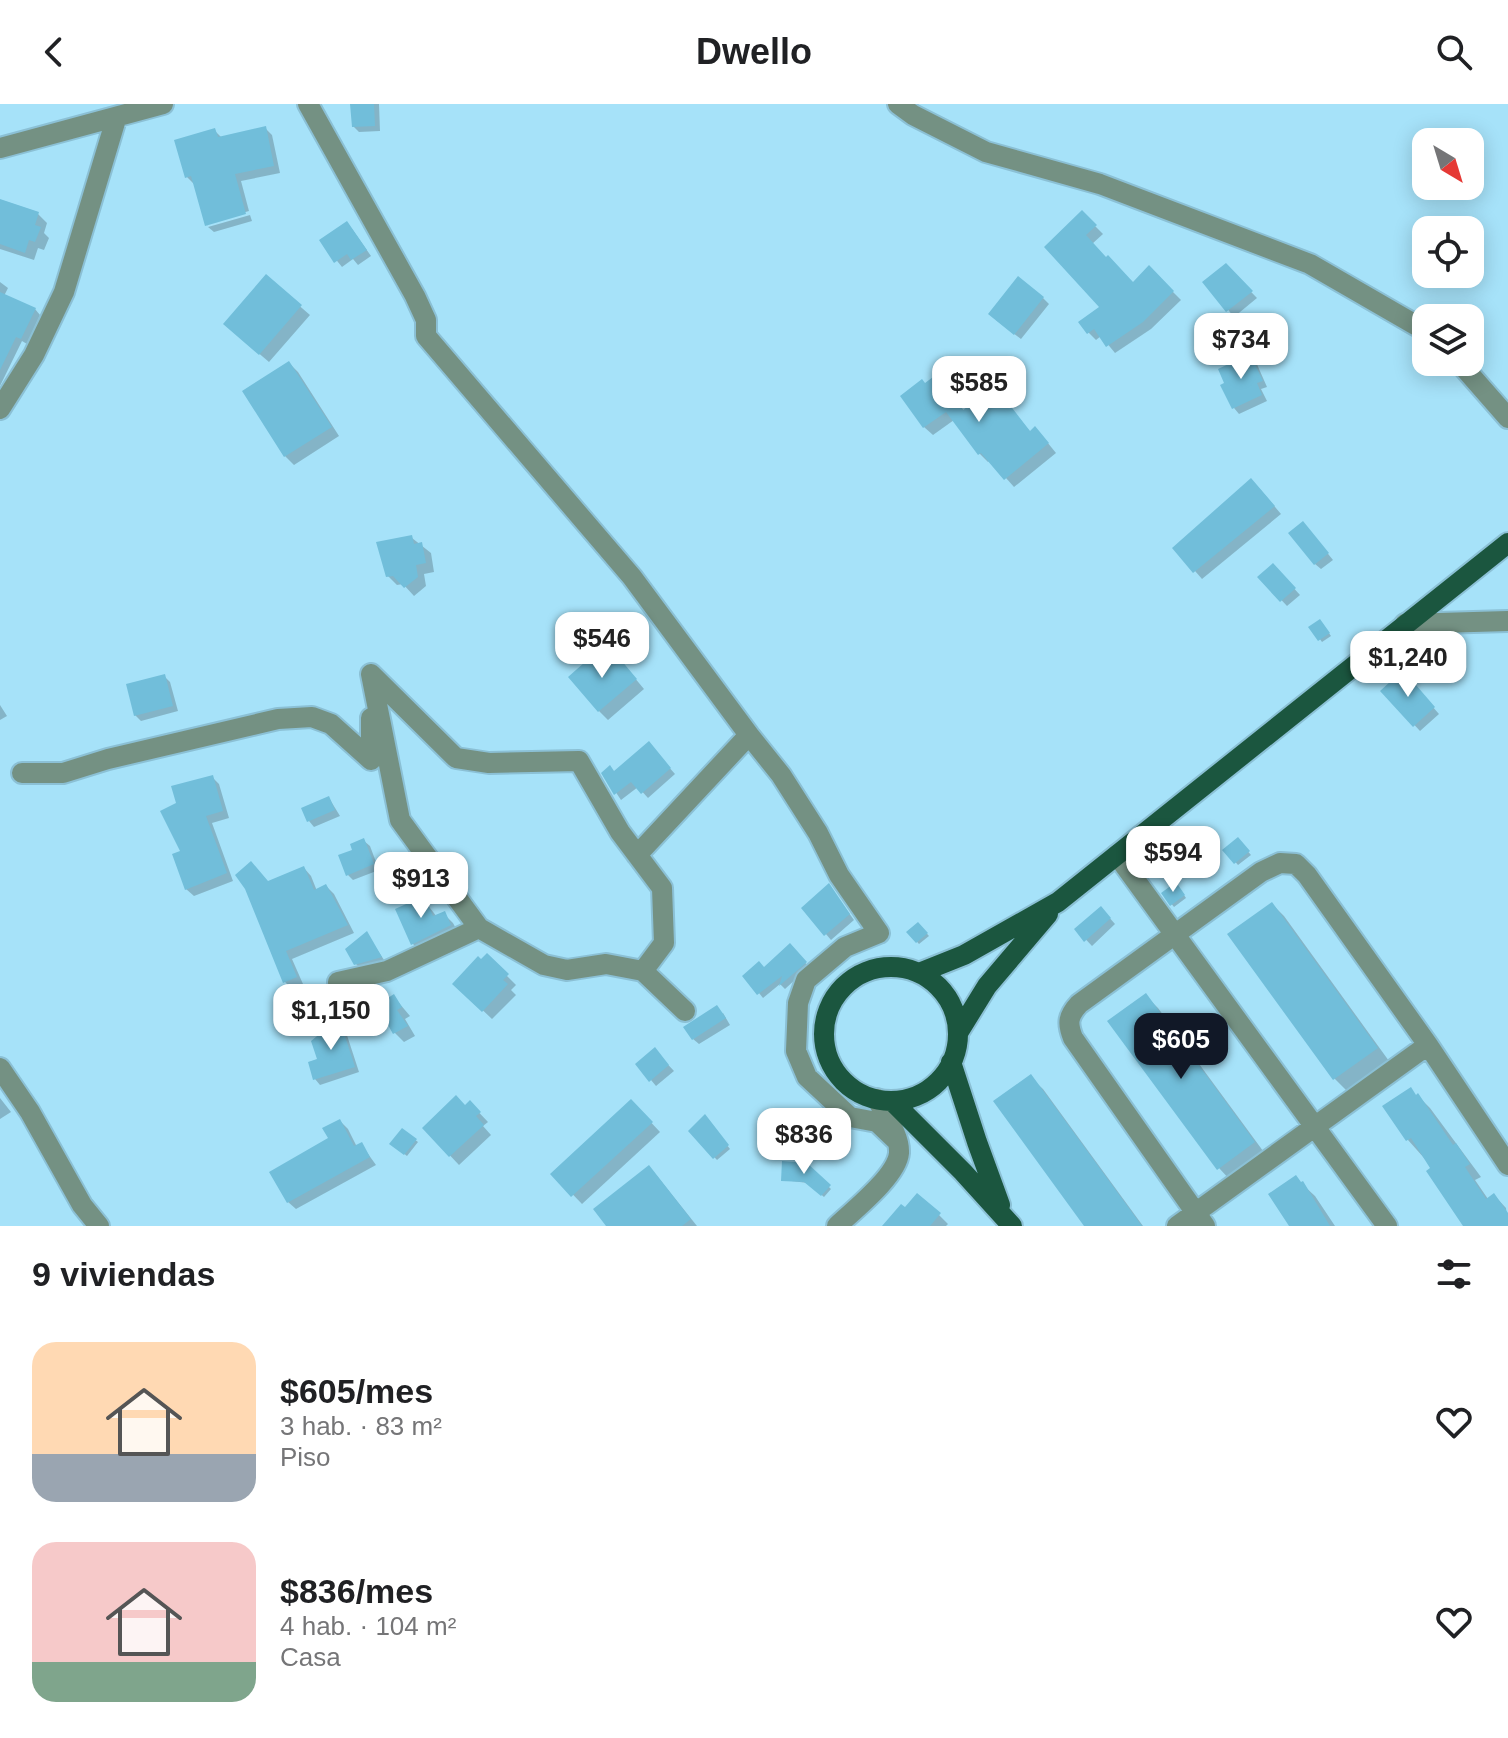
<!DOCTYPE html>
<html lang="es">
<head>
<meta charset="utf-8">
<style>
  :root { --surface:#fff; --page:#f6f6f6; --text:#202124; --muted:#757577; --accent:#111827 }
  body { margin:0; font-family:Arial,sans-serif; background:var(--page); color:var(--text); height:100vh; display:flex; flex-direction:column; font-size:30px; white-space:nowrap }
  * { box-sizing:border-box; margin:0 }
  p { font-size:26px; color:var(--muted) }
  .icon { flex:none; width:44px; height:44px; fill:none; stroke:currentColor; stroke-width:2; stroke-linecap:round; stroke-linejoin:round }
  .map { position:relative; height:1122px; overflow:hidden }
  .side { display:flex; flex-direction:column; background:var(--surface); flex:1 }
  .side>* { flex:none }
  .needle { width:52px; rotate:142deg }
  .controls { position:absolute; left:1412px; top:24px; display:grid; gap:16px }
  .controls a { display:grid; place-items:center; width:72px; height:72px; border-radius:16px; background:var(--surface); box-shadow:0 4px 20px #0003; font-size:40px }
  .price { position:absolute; translate:-50% -68px; padding:0 18px; border-radius:16px; background:#fff; color:#222; font-size:26px; line-height:52px; filter:drop-shadow(0 2px 4px #0008) }
  .price::after { content:''; position:absolute; left:50%; top:48px; width:24px; height:18px; margin-left:-12px; background:inherit; clip-path:polygon(0 0,100% 0,50% 100%) }
  .price.current { background:var(--accent); color:#fff }
  ul { padding:0; list-style:none }
  li { display:flex; align-items:center; gap:24px; height:200px; padding:0 32px }
  li span { display:grid; place-items:center; flex:none; width:224px; height:160px; border-radius:24px; color:#555 }
  li>.icon { margin-inline-start:auto }
  span .icon { width:96px; height:96px; fill:#fffc; stroke-width:1 }
  li b { font-size:34px }
  h2 { display:flex; justify-content:space-between; align-items:center; height:96px; padding:0 32px; font-size:34px }
  header { display:flex; justify-content:space-between; align-items:center; height:104px; padding:0 32px; background:var(--surface); font-size:36px; font-weight:800 }
  .map>svg:first-child { display:block }
  .shadow { fill:#0003 }
  .building { fill:#71beda }
  .lines { fill:none; stroke-linecap:round; stroke-linejoin:round }
  .minor-casing { stroke:#8bc0d5; stroke-width:24 }
  .major-casing { stroke:#8bc0d5; stroke-width:24 }
  .minor { stroke:#749183; stroke-width:20 }
  .major { stroke:#1b563f; stroke-width:20 }
</style>
</head>
<body>
<header><svg class="icon" aria-label="back" viewBox="0 0 24 24"><path d="M15 5l-7 7 7 7"/></svg>Dwello<svg class="icon" aria-label="search" viewBox="0 0 24 24"><circle cx="10" cy="10" r="6"/><path d="M15 15l6 6"/></svg></header>
<div class="map">
<svg width="1508" height="1122" viewBox="0 0 1508 1122">
  <rect width="100%" height="100%" fill="#a6e2f9"/>
  <path class="shadow" d="M352,0H379L380,27L359,28L353,22Z
    M265,24L272,31L280,69L241,77L249,107L208,119V122L194,80L187,73L214,26L222,34Z
    M0,97L38,110L47,119L44,129L49,134L44,146L38,144L34,156L0,145Z
    M1082,109L1103,130L1092,140L1133,181L1149,164L1181,196L1151,225L1115,249L1101,232L1096,236L1088,228L1103,203L1046,143Z
    M250,111L252,117L214,128L208,123Z
    M352,125L371,152L358,161L353,155L342,163L321,137Z
    M1226,162L1257,194L1234,213L1205,178Z
    M266,173L310,211L269,258L234,228Z
    M0,178L8,184L4,192L35,205L40,211L27,240L22,237L0,282Z
    M1043,194L1049,200L1021,235L996,216Z
    M1250,252L1256,258L1267,283L1261,285L1267,297L1239,310L1234,304Z
    M289,259L298,268L339,332L294,361L285,352Z
    M937,273L965,308L995,284L1031,329L1043,333L1056,349L1014,383L990,356L988,358L980,350L954,316L933,331L924,323L925,281Z
    M1259,384L1281,410L1202,475L1175,444Z
    M1308,425L1333,456L1321,465L1315,460Z
    M412,434L431,449L434,468L424,470L426,482L414,492L403,480L397,481L388,472Z
    M1273,461L1300,491L1287,502L1260,473Z
    M1322,519L1331,532L1322,538L1311,523Z
    M624,561L644,585L608,616L599,607L602,563Z
    M1403,569L1439,610L1420,627L1383,587Z
    M164,572L170,578L178,607L141,617L135,611Z
    M0,601L7,612L0,616Z
    M654,646L675,670L648,694L638,683L621,696L603,669H615Z
    M212,673L219,680L229,714L212,719L233,777L194,792L186,785L183,748Z
    M329,694L340,712L314,723L309,717Z
    M1238,736L1251,751L1238,761L1225,746Z
    M364,737L370,742L379,766L353,776L348,771L355,747Z
    M304,764L311,772L317,787L326,782L334,790L354,829L292,855L303,880L292,885L285,878L268,779Z
    M1178,782L1186,794L1174,803L1163,789Z
    M834,788L854,816L831,836L804,804Z
    M423,795L437,813L444,810L453,819L459,830L422,849L413,840L398,806Z
    M1272,800L1284,812L1389,957L1347,987L1335,975L1230,830Z
    M1101,804L1115,820L1092,842L1077,826Z
    M918,820L929,832L919,840L909,829Z
    M367,830L386,859L362,866L356,860Z
    M790,842L809,863L785,885L780,880L763,894L759,889L764,865Z
    M487,852L516,881L511,886L516,891L492,915L455,880Z
    M1146,892L1158,904L1266,1051L1231,1077L1219,1064Z
    M394,893L410,912L405,915L415,932L404,938L395,929L380,902Z
    M723,909L730,921L699,940L693,935Z
    M339,917L344,922L359,968L320,981L315,975L320,957Z
    M660,952L674,967L656,982L651,976Z
    M1030,973L1043,985L1143,1122H1087Z
    M1418,992L1430,1004L1481,1073L1475,1076L1488,1095L1494,1091L1506,1104L1508,1122H1466L1433,1064L1408,1036Z
    M0,994L11,1008L0,1015Z
    M631,997L660,1028L582,1100L553,1070Z
    M470,999L488,1018L483,1022L491,1031L459,1061L424,1024Z
    M705,1013L730,1045L717,1056L690,1027Z
    M340,1017L348,1025L357,1043L361,1040L376,1061L296,1105L288,1098Z
    M402,1026L418,1038L407,1052L392,1040Z
    M806,1061L831,1085L824,1093L808,1079L783,1076Z
    M657,1072L697,1122H609Z
    M1302,1080L1315,1092L1335,1122H1292Z
    M905,1106L939,1111L948,1120L946,1122H886Z"/>
  <path class="building" d="M350,0H374L375,22L352,23Z
    M266,22L274,62L235,70L246,110L205,122L191,72L185,74L174,36L215,24L218,33Z
    M0,95L39,108L35,121L41,123L35,138L29,136L25,149L0,140Z
    M1082,106L1097,121L1086,131L1106,153L1108,151L1133,178L1149,161L1174,187L1143,218L1106,243L1094,225L1087,230L1078,218L1099,203L1044,143Z
    M347,117L367,146L351,156L347,150L334,159L319,136Z
    M1226,159L1253,187L1226,208L1202,178Z
    M266,170L302,201L259,251L223,220Z
    M1018,172L1044,193L1014,231L988,210Z
    M0,188L36,204L21,235L16,233L0,266Z
    M1250,250L1263,277L1257,279L1262,291L1232,305L1220,281L1224,279L1218,265Z
    M289,257L332,323L284,353L242,287Z
    M937,270L963,306L995,282L1030,327L1035,322L1049,339L1004,376L981,349L978,351L946,308L923,324L900,292L922,275L925,279Z
    M1251,374L1275,402L1193,469L1172,444Z
    M1303,417L1329,449L1314,461L1288,429Z
    M412,431L414,440L422,438L426,459L416,461L418,473L404,484L393,472L386,473L376,438Z
    M1273,459L1296,484L1280,498L1257,473Z
    M1320,515L1330,529L1318,537L1308,523Z
    M615,549L637,575L598,608L568,573L593,551L601,561Z
    M1403,566L1435,603L1413,623L1380,587Z
    M165,570L173,602L134,612L126,580Z
    M649,637L671,664L641,690L631,678L614,691L601,669L610,661L614,667Z
    M213,671L223,707L206,712L227,769L185,786L172,750L180,747L160,707L176,699L171,682Z
    M329,692L335,706L307,718L301,704Z
    M1238,733L1250,747L1234,760L1222,746Z
    M364,734L374,760L346,772L338,751L352,746L350,740Z
    M1170,749L1180,760L1169,771L1158,759Z
    M251,757L268,777L304,762L314,786L326,780L348,821L286,847L297,873L283,879L245,785L235,771Z
    M1176,778L1185,791L1170,802L1161,789Z
    M829,779L850,810L824,832L801,804Z
    M424,792L433,812L445,807L451,821L411,841L395,805Z
    M1272,798L1378,944L1333,976L1227,830Z
    M1101,802L1111,814L1084,838L1074,825Z
    M918,818L928,829L916,839L906,828Z
    M367,827L382,853L354,861L345,845Z
    M790,839L807,858L779,882L782,872L757,891L742,872L759,857L764,863Z
    M487,849L509,870L503,876L508,880L482,908L452,880L478,852L481,855Z
    M1146,889L1255,1038L1217,1066L1107,917Z
    M394,890L402,903L397,906L408,922L393,930L377,901Z
    M717,901L726,914L692,936L683,923Z
    M339,914L355,963L313,976L308,958L317,955L311,937Z
    M655,943L669,961L649,978L635,960Z
    M1031,970L1142,1122H1084L993,997Z
    M1411,983L1416,991L1418,989L1453,1041L1456,1039L1470,1060L1465,1063L1486,1095L1494,1089L1508,1109V1122H1463L1426,1067L1430,1064L1411,1034L1406,1037L1382,1002Z
    M456,991L465,1001L470,996L481,1008L476,1012L484,1021L449,1053L422,1024Z
    M631,995L653,1018L571,1093L550,1070Z
    M705,1010L729,1041L713,1055L688,1027Z
    M340,1015L354,1042L362,1038L370,1053L287,1099L269,1068L328,1034L322,1024Z
    M402,1024L417,1035L404,1051L389,1040Z
    M782,1057L807,1059L831,1081L821,1092L804,1078L781,1077Z
    M649,1061L691,1115L682,1122H606L593,1105Z
    M1296,1071L1301,1078L1303,1077L1330,1122H1289L1268,1090Z
    M917,1089L941,1109L930,1122H882L901,1100L905,1103Z"/>
  <g class="lines">
    <defs>
      <path id="minor" d="M308,0L415,192L426,216V232L632,473L749,631L781,671L818,729L839,771L879,829L845,843L806,876L798,899L796,947L807,973L850,1013L877,1018L897,1037
        M898,0L913,11L986,48L1100,80L1310,160L1426,227
        M0,44L163,0
        M1459,258L1508,314
        M0,305L34,251L64,188L116,15
        M1405,520L1508,517
        M371,570L400,716L479,824L544,861L567,866L606,860L643,867L685,907
        M371,570L456,654L489,659L579,657L620,728L662,784L664,839L643,867
        M22,669H63L108,655L278,615L312,613L331,620L371,656V614
        M637,751L749,631
        M1117,751L1387,1122
        M338,878L387,867L479,824
        M0,964L30,1008L82,1101L99,1122
        M837,1122C854,1106 897,1072 899,1049C900,1031 884,1010 877,995
        M1177,1122L1428,941
        M1205,1122L1073,934C1067,919 1068,912 1079,900L1261,768L1280,759L1296,760L1307,771L1428,941L1508,1061"/>
      <path id="major" d="M824 930a67 67 0 1 1 134 0a67 67 0 1 1-134 0Z
        M919,869L964,851L1058,798L1508,439
        M958,929L987,882L1048,810
        M951,958L977,1038L1000,1101
        M892,997L963,1068L1012,1122"/>
    </defs>
    <use href="#minor" class="minor-casing"/>
    <use href="#major" class="major-casing"/>
    <use href="#minor" class="minor"/>
    <use href="#major" class="major"/>
  </g>
</svg>
<div class="controls">
<a><svg class="needle" viewBox="-14 -14 28 28"><path d="M0-13l5 13h-10z" fill="#e53935"/><path d="M0 13l5-13h-10z" fill="#757577"/></svg></a>
<a><svg class="icon" aria-label="locate" viewBox="0 0 24 24"><circle cx="12" cy="12" r="6"/><path d="M12 2v4M12 18v4M2 12h4M18 12h4"/></svg></a>
<a><svg class="icon" aria-label="layers" viewBox="0 0 24 24"><path d="M12 4l9 5-9 5-9-5zM3 14l9 5 9-5"/></svg></a>
</div>
<b class="price" style="left:1241px;top:277px">$734</b>
<b class="price" style="left:979px;top:320px">$585</b>
<b class="price" style="left:602px;top:576px">$546</b>
<b class="price" style="left:1408px;top:595px">$1,240</b>
<b class="price" style="left:1173px;top:790px">$594</b>
<b class="price" style="left:421px;top:816px">$913</b>
<b class="price" style="left:331px;top:948px">$1,150</b>
<b class="price current" style="left:1181px;top:977px">$605</b>
<b class="price" style="left:804px;top:1072px">$836</b>
</div>
<section class="side">
<h2>9 viviendas<svg class="icon" aria-label="filters" viewBox="0 0 24 24"><path d="M4 7h16M4 17h16"/><circle cx="9" cy="7" r="2"/><circle cx="15" cy="17" r="2"/></svg></h2>
<ul>
<li><span style="background:linear-gradient(#ffd9b3 70%,#9aa5b1 0)"><svg class="icon" aria-label="home" viewBox="0 0 24 24"><path d="M3 11l9-7 9 7M6 9v11h12V9"/></svg></span><div><b>$605/mes</b><p>3 hab. · 83 m²</p><p>Piso</p></div><svg class="icon" aria-label="heart" viewBox="0 0 24 24"><path d="M12 20l-8-8c-3-5 5-10 8-4 3-6 11-1 8 4z"/></svg></li>
<li><span style="background:linear-gradient(#f6c9c9 75%,#7fa58c 0)"><svg class="icon" aria-label="home" viewBox="0 0 24 24"><path d="M3 11l9-7 9 7M6 9v11h12V9"/></svg></span><div><b>$836/mes</b><p>4 hab. · 104 m²</p><p>Casa</p></div><svg class="icon" aria-label="heart" viewBox="0 0 24 24"><path d="M12 20l-8-8c-3-5 5-10 8-4 3-6 11-1 8 4z"/></svg></li>
</ul>
</section>
</body>
</html>
